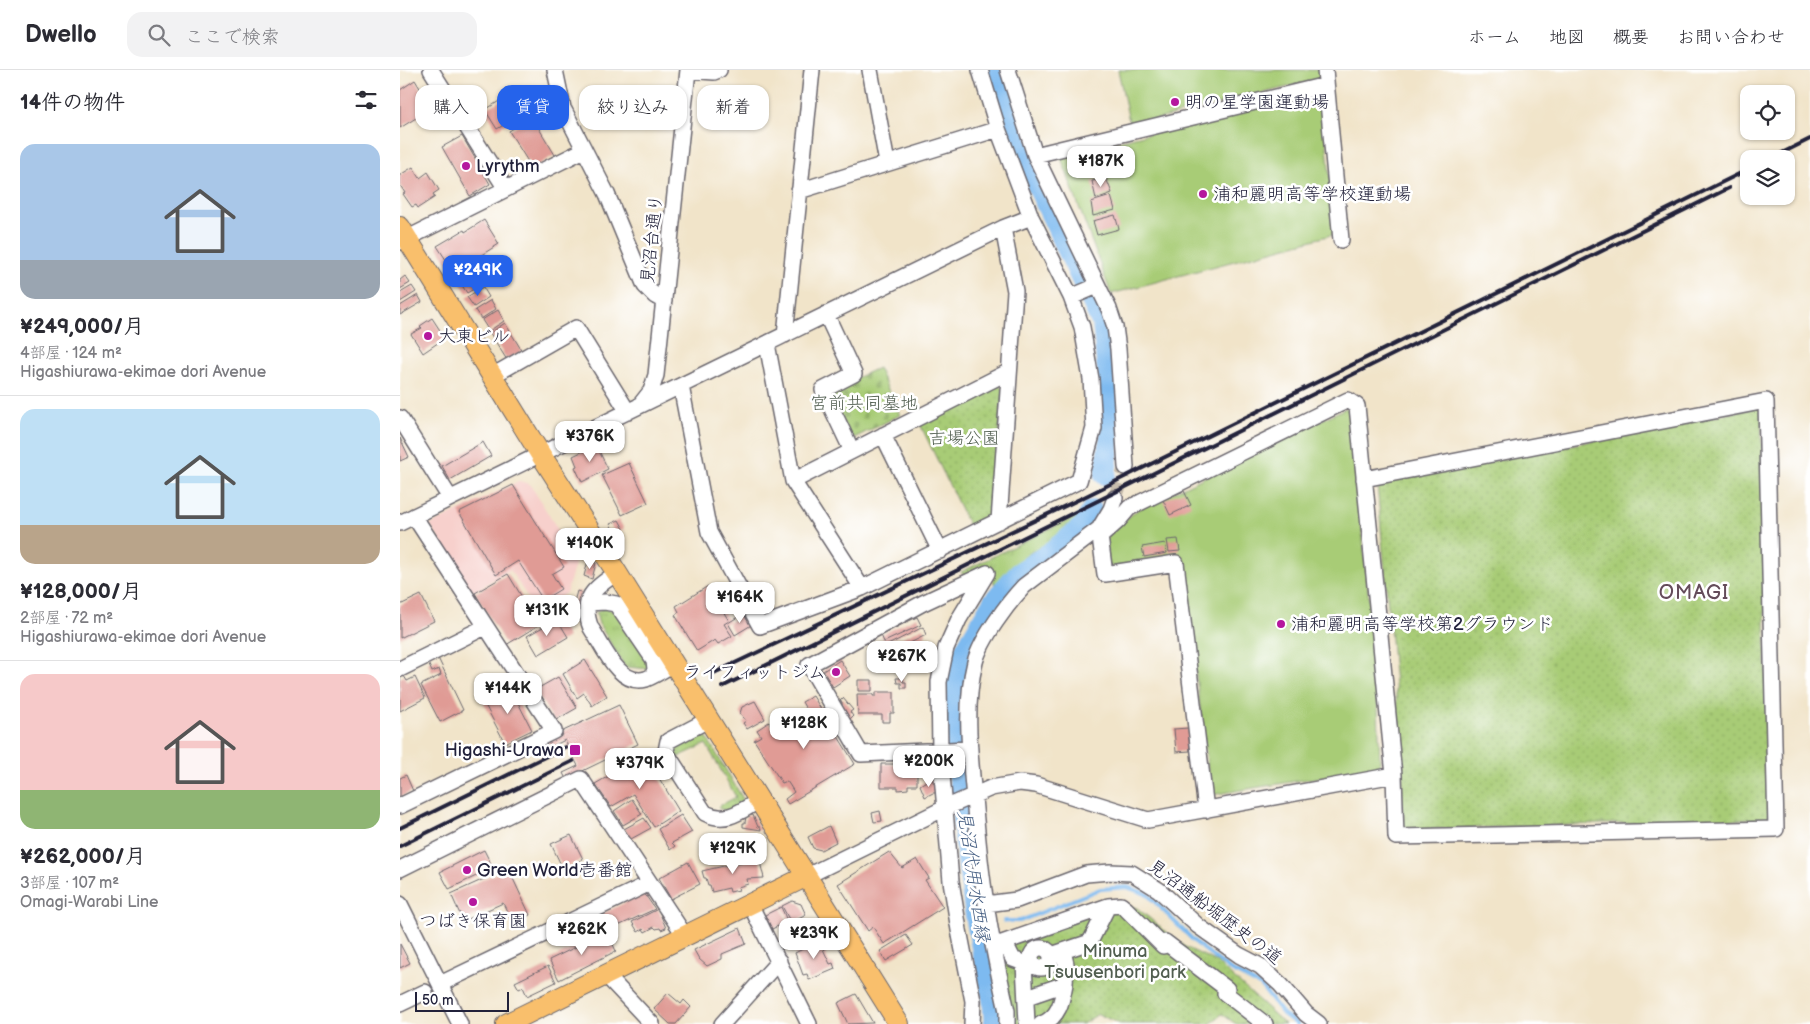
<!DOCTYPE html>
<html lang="ja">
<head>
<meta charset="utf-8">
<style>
  :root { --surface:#fff; --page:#f2f2f3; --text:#2b2b33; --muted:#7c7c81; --line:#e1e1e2; --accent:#2563eb }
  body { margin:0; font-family:"Balsamiq Sans","Klee One",sans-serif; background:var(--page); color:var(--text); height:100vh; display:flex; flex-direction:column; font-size:19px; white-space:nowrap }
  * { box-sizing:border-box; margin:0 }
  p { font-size:16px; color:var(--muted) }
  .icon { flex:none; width:28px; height:28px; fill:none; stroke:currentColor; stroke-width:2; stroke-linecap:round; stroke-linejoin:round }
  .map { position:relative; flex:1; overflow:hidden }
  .panel { display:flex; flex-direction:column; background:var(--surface); width:400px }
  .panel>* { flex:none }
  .top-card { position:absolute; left:15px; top:15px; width:475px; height:45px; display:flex; gap:10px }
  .controls { position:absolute; left:1340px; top:15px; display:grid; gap:10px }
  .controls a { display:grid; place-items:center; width:55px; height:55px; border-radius:10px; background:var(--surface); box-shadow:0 1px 4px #0004; font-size:25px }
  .scale { position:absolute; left:15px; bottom:12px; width:94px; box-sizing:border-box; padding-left:5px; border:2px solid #22223b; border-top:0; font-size:14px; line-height:18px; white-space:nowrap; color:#22223b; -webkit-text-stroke:4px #fff; paint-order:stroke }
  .price { position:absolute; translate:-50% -42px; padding:0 11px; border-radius:10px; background:#fff; color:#222; font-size:16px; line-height:32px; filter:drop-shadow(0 1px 2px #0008) }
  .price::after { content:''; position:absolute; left:50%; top:30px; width:15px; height:11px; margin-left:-8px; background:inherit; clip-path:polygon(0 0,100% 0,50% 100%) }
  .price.selected { background:var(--accent); color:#fff }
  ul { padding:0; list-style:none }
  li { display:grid; align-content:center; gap:10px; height:265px; padding:0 20px }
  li+li { border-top:1px solid var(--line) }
  li span { display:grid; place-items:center; height:155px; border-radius:15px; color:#555 }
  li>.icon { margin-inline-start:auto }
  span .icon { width:90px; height:90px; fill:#fffc; stroke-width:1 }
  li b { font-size:21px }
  h2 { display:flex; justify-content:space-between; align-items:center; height:60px; padding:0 20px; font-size:21px }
  .tag { padding:0 18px; border-radius:15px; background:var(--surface); box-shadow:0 1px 4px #0004; font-size:18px; line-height:45px }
  .tag.selected { background:var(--accent); color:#fff }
  header { display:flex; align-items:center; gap:30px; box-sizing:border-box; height:70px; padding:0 25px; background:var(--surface); border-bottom:1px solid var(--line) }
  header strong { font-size:24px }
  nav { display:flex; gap:28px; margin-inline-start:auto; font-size:18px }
  .search { width:350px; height:45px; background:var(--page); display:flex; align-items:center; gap:12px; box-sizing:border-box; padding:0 18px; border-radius:15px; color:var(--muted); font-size:19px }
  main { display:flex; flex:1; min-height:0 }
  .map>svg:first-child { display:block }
  .built { fill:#f7d0cc }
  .grass { fill:url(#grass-tufts); stroke:#657758 }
  .cemetery { fill:url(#cemetery-stones); stroke:#657758 }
  .park { fill:url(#park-dots); stroke:#657758 }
  .pitch { fill:#a8cc76; stroke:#657758 }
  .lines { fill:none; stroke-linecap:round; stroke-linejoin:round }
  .stream { stroke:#7dbaf0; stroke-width:4 }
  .river { stroke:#7dbaf0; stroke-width:22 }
  .building { fill:#e09b95 }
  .minor-tunnel { stroke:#c8bdad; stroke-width:15; stroke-dasharray:15 8; stroke-linecap:butt }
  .minor-casing { stroke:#6a666d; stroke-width:18 }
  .major-casing { stroke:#6a666d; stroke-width:22 }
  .minor { stroke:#fff; stroke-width:15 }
  .major { stroke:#f9bf6c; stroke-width:20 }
  .rail { stroke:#22223b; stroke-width:4 }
  .poi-dot { fill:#b5179e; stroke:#fff; stroke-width:2 }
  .labels { text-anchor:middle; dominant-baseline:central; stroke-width:5; stroke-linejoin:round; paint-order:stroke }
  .poi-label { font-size:18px; fill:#22223b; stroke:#fff; text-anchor:start }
  .street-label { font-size:18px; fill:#22223b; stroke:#fff }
  .park-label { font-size:18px; fill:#515e50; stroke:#fff }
  .water-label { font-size:19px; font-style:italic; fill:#465f83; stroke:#fff }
  .quarter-label { font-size:20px; letter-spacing:1px; fill:#644c5a; stroke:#fff }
</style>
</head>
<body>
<header>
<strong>Dwello</strong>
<div class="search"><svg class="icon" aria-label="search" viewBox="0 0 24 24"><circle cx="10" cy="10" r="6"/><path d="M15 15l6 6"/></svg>ここで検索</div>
<nav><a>ホーム</a><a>地図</a><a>概要</a><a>お問い合わせ</a></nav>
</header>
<main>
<section class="panel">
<h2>14件の物件<svg class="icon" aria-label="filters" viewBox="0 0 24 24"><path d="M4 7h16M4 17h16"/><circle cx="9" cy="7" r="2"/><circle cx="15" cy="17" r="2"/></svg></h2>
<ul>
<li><span style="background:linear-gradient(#a9c7e8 75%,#9aa5b1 0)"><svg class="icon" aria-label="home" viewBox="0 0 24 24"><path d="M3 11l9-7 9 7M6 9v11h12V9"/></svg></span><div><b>¥249,000/月</b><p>4部屋 · 124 m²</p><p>Higashiurawa-ekimae dori Avenue</p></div></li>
<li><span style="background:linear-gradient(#bfe0f5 75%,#b9a48a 0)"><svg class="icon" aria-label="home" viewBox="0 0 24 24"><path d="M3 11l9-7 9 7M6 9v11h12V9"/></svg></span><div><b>¥128,000/月</b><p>2部屋 · 72 m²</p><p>Higashiurawa-ekimae dori Avenue</p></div></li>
<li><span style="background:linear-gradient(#f6c9c9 75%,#8fb573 0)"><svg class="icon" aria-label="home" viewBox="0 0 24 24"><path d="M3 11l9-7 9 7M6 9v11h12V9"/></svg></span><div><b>¥262,000/月</b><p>3部屋 · 107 m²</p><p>Omagi-Warabi Line</p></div></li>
</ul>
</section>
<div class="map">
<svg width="1410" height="954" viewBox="0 0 1410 954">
  <defs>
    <pattern id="grass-tufts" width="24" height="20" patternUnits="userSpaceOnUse" patternTransform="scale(1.25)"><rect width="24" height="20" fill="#a8cc76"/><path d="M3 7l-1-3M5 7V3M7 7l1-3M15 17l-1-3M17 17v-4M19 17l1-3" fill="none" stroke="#90af67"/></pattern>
    <pattern id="cemetery-stones" width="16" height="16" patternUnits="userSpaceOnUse" patternTransform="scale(1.25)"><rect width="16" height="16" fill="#a8cc76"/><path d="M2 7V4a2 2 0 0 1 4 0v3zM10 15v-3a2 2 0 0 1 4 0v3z" fill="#90af67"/></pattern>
    <pattern id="park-dots" width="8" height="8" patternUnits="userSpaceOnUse" patternTransform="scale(1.25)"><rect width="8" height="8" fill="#a8cc76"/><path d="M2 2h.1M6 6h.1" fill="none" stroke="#90af67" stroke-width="1.8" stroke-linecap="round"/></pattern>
  </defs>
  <rect width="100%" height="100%" fill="#fff"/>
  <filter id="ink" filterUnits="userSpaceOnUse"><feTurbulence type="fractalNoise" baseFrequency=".02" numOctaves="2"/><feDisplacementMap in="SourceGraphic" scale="10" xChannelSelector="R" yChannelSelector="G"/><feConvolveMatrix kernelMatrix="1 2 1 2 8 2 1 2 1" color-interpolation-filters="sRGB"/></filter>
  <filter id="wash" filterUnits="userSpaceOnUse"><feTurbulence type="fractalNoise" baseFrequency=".0096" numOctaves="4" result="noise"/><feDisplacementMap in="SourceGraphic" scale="20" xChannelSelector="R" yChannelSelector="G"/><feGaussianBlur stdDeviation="1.12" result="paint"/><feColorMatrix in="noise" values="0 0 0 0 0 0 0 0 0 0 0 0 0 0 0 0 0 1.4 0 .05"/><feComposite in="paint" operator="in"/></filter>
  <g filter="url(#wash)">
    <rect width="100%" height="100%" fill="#f1e4c9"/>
    <path class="built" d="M119,411L130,414L174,486L175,495L166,523L137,542L110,500L73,522L30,455Z"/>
    <path class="grass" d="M678,445C675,460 643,475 630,483C618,492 605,503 595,515L588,497L565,507L561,502Z
      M206,538L220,544L251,599L225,597L199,554L196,543L201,539Z
      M303,661L346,734L332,743L318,738L321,735L336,727L306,674L278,687H275L277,675Z"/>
    <path class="cemetery" d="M478,298L500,345L454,368L450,366L430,325L432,319Z"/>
    <path class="park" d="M596,313L603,319L591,447L569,456L519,352Z
      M1361,337L1369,749L1003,760L1002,692L977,414Z
      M711,831L737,838L785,877L815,891L885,954H836L822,944L810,954H720L698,944L683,954H611L596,872Z"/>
    <path class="pitch" d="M718,0H919L920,9L730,56Z
      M922,22L935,164L711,224L660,85Z
      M946,338L950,340L977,610L980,695L977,698L811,725L781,486L713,497L708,495L706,467L737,440Z"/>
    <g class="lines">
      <path class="stream" d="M604,851H620L700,819L727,817L747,824L796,873L829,899L861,916L883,944L897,954"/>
      <path class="river" d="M595,0L617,72L703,254L709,313L711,361L705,404
        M595,954L593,929L586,899L575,840L564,759L553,634L554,618L560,589L594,531L618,504L649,484L684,456L692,441"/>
    </g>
    <g id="blocks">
      <path class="building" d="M15,10L32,38L0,58V20Z
        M115,21L127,41L97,59L85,40Z
        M132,47L155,85L132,98L109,61Z
        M62,66L90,114L70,126L42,77Z
        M13,97L20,108L28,102L39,120L33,124L35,127L18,138L16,135L12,137L3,124L5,123L0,115V105Z
        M706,108L712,123L696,129L692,111Z
        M711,126L715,140L693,146L691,132Z
        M715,145L719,159L697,165L693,151Z
        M84,150L99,174L54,202L37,176L64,160L65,162Z
        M82,193L91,209L67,223L57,208Z
        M5,206L10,213L0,219V210Z
        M12,216L16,222L0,232V223Z
        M83,217L89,227L74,237L67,227Z
        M18,225L22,232L0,245V236Z
        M91,230L96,239L81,249L75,240Z
        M98,240L104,251L89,261L82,250Z
        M32,248L45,268L23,283L11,264L22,258L20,256Z
        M105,253L122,281L107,290L90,263Z
        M0,368L9,387L0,391Z
        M83,372L91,386L50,410L42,396Z
        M196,375L208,399L182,412L175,397L177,396L173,386Z
        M229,393L248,433L222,445L202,405Z
        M113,415L164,497L152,504L161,519L143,530L118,491L96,505L59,442Z
        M784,421L791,435L770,445L763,430Z
        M219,450L224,459L215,463L210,454Z
        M778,469L780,481L769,482L767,470Z
        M765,473L767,483L744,487L742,477Z
        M188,491L196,493L192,509L184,506Z
        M108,504L139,555L106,575L75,523Z
        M308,516L329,551L324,554L332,566L318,574L315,570L297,581L275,545L279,542L276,536Z
        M177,521L181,522L175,540L172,539Z
        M21,525L34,551L0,568V535Z
        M346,542L353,554L335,565L328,553Z
        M517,547L521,555L484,572L481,565Z
        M157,549L168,567L138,585L127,566Z
        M523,557L526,565L490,583L486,576Z
        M519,574L522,581L495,594L492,587Z
        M38,588L63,640L40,652L21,615L41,605L39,599L32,602L28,593Z
        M185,590L207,626L192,636L184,623L177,628L163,604Z
        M440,590L450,606L433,617L423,601Z
        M4,606L7,611L15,607L25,628L0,641V608Z
        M158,607L177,638L154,651L135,620Z
        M496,608H503V612H506V618H501V613H497Z
        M458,610H472V621H458Z
        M110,617L132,660L105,673L83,631Z
        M476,622H494V643H490V652H482V645H458L457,624H473V626H476Z
        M413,626L455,694L388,734L385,729L394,722L387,711L382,713L354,670L361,666L357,660L369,652L374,659L406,639L402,632Z
        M443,628L453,640L450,642L453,646L450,649L440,636H442V632H439Z
        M355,631L365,649L347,659L343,653L346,651L340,643L342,637Z
        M219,635L238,674L166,709L163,703L178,696L165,670L151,677L148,672L163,665L161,662Z
        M788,658L790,681L776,682L774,659Z
        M245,685L279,741L254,757L233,724L211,737L195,714Z
        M515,690L523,691L524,697H517V715H508V719L498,720V717H481V694H515Z
        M6,705L13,721L0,727V708Z
        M531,708L539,723H533L525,727L520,715Z
        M232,729L242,744L223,755L214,741Z
        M480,741L482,751L474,752L472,743Z
        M281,745L292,762L272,773L275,776L270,780L258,759Z
        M353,745L358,757H360L361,760L343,757V753H345L346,746Z
        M244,748L251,758L231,769L224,759Z
        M429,756L436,772L421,780L413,778L408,767Z
        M171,765L183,789L163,799L151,774Z
        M324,768L348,773L356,782L314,790L307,780L318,774Z
        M84,780L93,798L49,819L40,802Z
        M489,782L502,798L517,789L529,808L525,810L543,837L484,874L473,857L468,861L438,814Z
        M359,788L364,808L347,809L348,814L338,817L339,820L330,822L329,818L312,822L310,815H308L306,808H304L302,801Z
        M288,792L300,814L271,829L259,808Z
        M108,798L130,845L113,854L103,833L63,851L51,824Z
        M244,823L255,839L218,856L215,851L207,855L202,844Z
        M392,831L401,834L406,845L391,853L382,836Z
        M381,837L389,855L381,858L380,855L372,859L365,845Z
        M258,839L266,858L261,860L260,858L256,859L254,857L245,862L243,859L238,862L232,852Z
        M340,858L346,874L322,884V889L307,896L299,889L294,880Z
        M207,862L216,881L159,910L149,890Z
        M506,865L513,875L486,891L480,881Z
        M422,869L426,878L423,879L430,894L433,893L435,899L409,910L407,904L403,905L395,883Z
        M0,874L10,893L0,898Z
        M148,896L156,912L127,926L123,917L119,919L115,912Z
        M268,923L281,934L284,930L291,937L276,954H270L254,939Z
        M456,924L473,953L448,954L438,933Z"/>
    </g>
  </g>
  <g filter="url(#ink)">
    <use href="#blocks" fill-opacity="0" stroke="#6a666d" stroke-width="1"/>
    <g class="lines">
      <path class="minor-tunnel" d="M715,428L726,397"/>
      <defs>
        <path id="minor" d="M31,0L106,119
          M155,0L163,38L207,124L245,216L255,226L264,231
          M288,0L314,2L319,0
          M470,0L487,93
          M608,0L635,85L709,239L715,257L718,279L726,397
          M925,0L941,170
          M635,85L926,15
          M399,121L598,59
          M0,172L184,80
          M671,227L697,216
          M426,244L454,304L423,320L452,381
          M385,265L412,0
          M367,274L393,411L462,518
          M92,306L176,258L228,342
          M281,316L309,462L360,556L462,518L679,411L694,358L691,309L682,257L671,227L631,147L598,59L580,0
          M240,335L251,321L256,305L288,0
          M0,348L50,428
          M483,365L540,481
          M393,411L608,302
          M599,451L615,221L603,158
          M0,453L603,158L631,147
          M699,459L711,439L715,428
          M700,467L718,451L729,438L948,330L957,336L994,705L996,767L1376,759L1366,331L964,409
          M217,503C195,517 179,529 191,558C203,576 219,617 246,609C256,605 265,599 273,594
          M188,533L205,532L216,534L254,590L255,599L253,605
          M0,599L85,557
          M308,650L268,671L266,681L269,687L305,743C326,754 341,741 358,731
          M569,679L461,684L409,595L523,533L587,503
          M0,736L154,661L14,446
          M0,799L181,709L285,866
          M405,807L545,738L591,718L620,713L636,715L748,750L994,705
          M0,834L60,954
          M350,834L409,954
          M586,834L617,830L686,804L710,802L732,803L759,820L798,856L839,885L860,896L881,915L906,944L919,954
          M708,836L721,835L726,839L763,876L765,872L827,919L825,923L865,954
          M596,872L609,881L613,889L624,893L627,954
          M599,874L708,836L690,872L651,885
          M631 888a10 10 0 1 1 20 0a10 10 0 1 1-20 0Z
          M663,881L666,894L665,914
          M206,905L252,954
          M40,914L250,813
          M627,927L665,914C662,931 659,948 641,954
          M0,934L25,922
          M322,954L379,891
          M572,954L573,931L559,860L551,811L540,681L539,612L546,578L559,549L587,503
          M607,954V941C599,905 591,870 586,833C580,798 577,763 574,728C570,683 564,637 575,592C581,569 608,533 624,516L699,459L705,504L776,493L806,740"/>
        <path id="major" d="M0,157L141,385L217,503L499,954
          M106,954L405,807"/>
      </defs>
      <use href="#minor" class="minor-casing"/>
      <use href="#major" class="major-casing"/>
      <use href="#minor" class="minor"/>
      <use href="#major" class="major"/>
      <path class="rail" d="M1370,89L1410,69
        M314,603L684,427L1349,99
        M322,617L1329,118
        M0,758L165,677
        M0,776L173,691"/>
    </g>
  </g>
  <g class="poi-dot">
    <circle cx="775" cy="32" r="5"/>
    <circle cx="66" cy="96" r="5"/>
    <circle cx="803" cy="124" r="5"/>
    <circle cx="28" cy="266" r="5"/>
    <circle cx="881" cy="554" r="5"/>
    <circle cx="436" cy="602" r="5"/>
    <rect x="169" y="674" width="12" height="12" rx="2.5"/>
    <circle cx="67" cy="800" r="5"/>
    <circle cx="73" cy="832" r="5"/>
  </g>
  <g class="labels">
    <g class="poi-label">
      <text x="785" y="32">明の星学園運動場</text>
      <text x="76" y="96">Lyrythm</text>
      <text x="813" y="124">浦和麗明高等学校運動場</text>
      <text x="38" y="266">大東ビル</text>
      <text x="891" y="554">浦和麗明高等学校第2グラウンド</text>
      <text x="426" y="602" text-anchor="end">ライフィットジム</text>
      <text x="164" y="680" text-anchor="end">Higashi-Urawa</text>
      <text x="77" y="800">Green World壱番館</text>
      <text x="73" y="851" text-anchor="middle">つばき保育園</text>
    </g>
    <g class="street-label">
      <text transform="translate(252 169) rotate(-84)">見沼台通り</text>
      <text transform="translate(815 842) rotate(37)">見沼通船堀歴史の道</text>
    </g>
    <g class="park-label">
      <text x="464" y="333">宮前共同墓地</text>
      <text x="564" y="368">吉場公園</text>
      <text x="715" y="881">Minuma<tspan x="715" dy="21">Tsuusenbori park</tspan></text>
    </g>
    <g class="water-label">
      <text transform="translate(573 806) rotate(82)">見沼代用水西縁</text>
    </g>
    <g class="quarter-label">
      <text x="1294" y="523">OMAGI</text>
    </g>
  </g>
</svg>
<div class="controls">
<a><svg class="icon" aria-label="locate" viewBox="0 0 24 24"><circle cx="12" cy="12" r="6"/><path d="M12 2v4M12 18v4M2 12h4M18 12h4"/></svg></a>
<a><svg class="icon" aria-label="layers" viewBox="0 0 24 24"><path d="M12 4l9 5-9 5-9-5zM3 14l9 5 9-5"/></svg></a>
</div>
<div class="scale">50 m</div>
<b class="price" style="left:701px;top:118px">¥187K</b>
<b class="price selected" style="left:78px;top:227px">¥249K</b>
<b class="price" style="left:190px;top:393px">¥376K</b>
<b class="price" style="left:190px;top:500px">¥140K</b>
<b class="price" style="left:340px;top:554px">¥164K</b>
<b class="price" style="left:147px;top:567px">¥131K</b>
<b class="price" style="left:502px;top:613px">¥267K</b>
<b class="price" style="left:108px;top:645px">¥144K</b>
<b class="price" style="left:404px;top:680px">¥128K</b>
<b class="price" style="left:529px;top:718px">¥200K</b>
<b class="price" style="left:240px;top:720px">¥379K</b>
<b class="price" style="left:333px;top:805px">¥129K</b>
<b class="price" style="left:182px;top:886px">¥262K</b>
<b class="price" style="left:414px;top:890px">¥239K</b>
<div class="top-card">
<a class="tag">購入</a>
<a class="tag selected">賃貸</a>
<a class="tag">絞り込み</a>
<a class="tag">新着</a>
</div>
</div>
</main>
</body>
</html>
